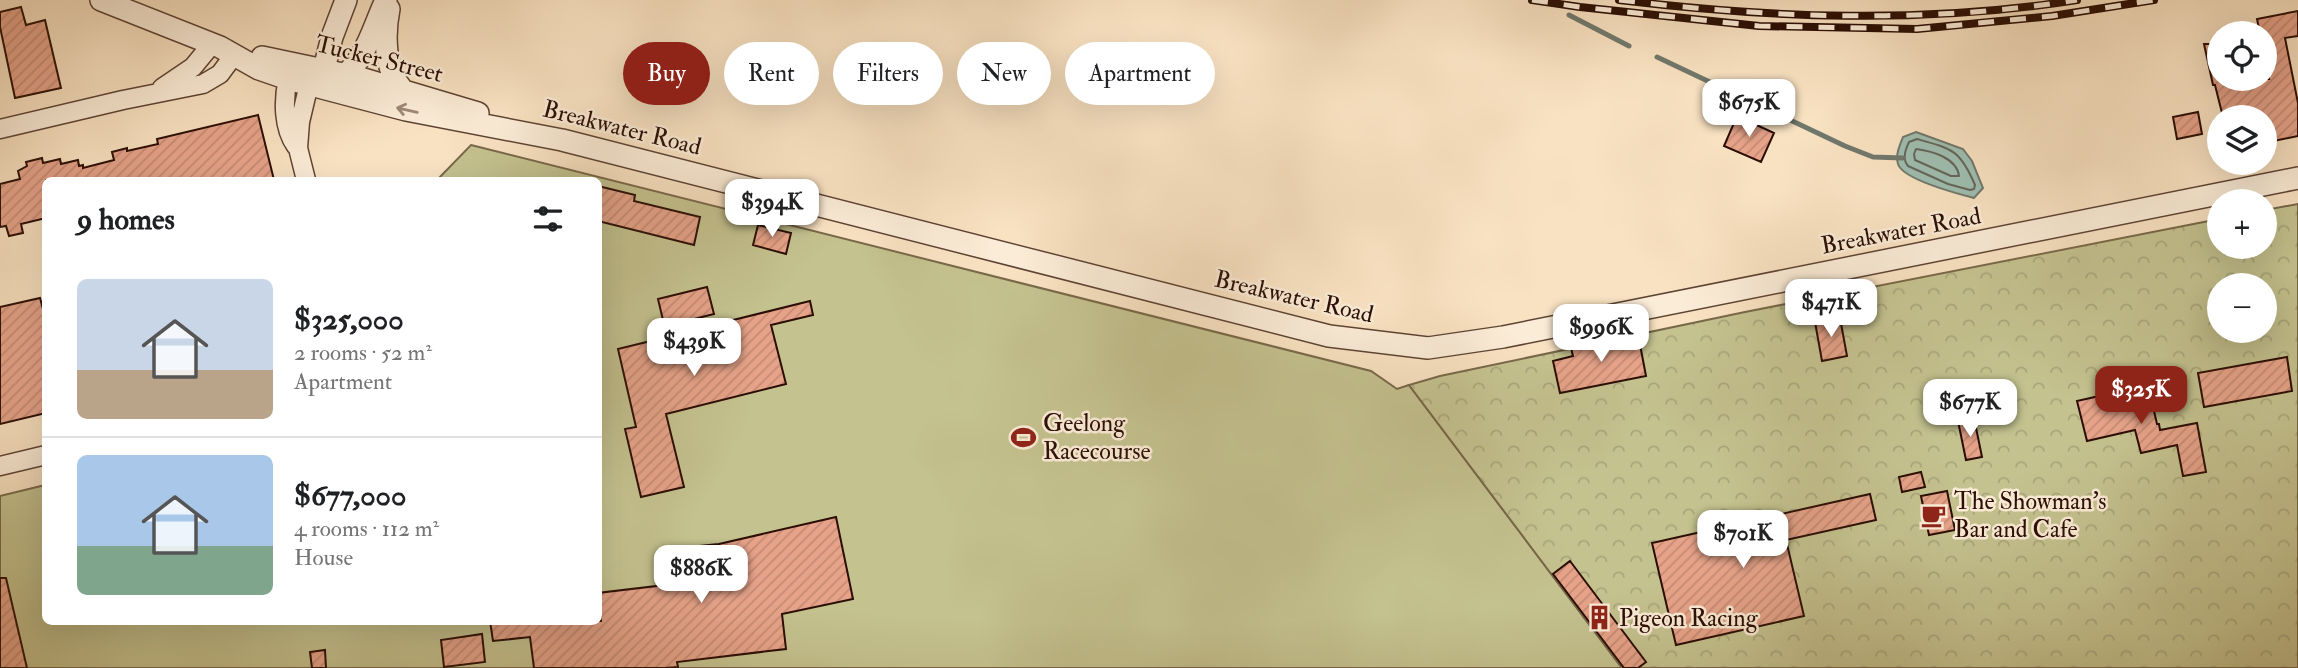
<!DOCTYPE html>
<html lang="en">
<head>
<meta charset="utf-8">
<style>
  :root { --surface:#fff; --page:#f2f2f2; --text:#202124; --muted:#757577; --line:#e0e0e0; --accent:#8f2418 }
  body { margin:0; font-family:"IM FELL Double Pica",serif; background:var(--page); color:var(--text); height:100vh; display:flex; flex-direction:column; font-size:26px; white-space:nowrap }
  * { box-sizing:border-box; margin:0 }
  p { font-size:23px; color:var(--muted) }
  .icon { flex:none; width:38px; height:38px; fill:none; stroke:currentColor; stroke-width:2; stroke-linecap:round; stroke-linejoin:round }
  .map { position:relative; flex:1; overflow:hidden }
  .details { position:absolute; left:42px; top:177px; width:560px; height:448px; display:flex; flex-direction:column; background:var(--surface); border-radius:10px; box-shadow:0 7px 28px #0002 }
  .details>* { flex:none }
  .hud { position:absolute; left:623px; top:42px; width:665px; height:63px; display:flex; gap:14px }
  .buttons { position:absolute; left:2207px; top:21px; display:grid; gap:14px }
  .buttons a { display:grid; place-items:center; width:70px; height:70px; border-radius:50%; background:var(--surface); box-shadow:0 7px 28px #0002; font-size:35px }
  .price { position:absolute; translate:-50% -60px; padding:0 16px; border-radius:14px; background:#fff; color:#222; font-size:23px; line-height:46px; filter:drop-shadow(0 2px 4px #0008) }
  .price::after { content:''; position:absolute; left:50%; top:42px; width:21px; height:16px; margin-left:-10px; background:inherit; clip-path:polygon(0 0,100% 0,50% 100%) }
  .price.active { background:var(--accent); color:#fff }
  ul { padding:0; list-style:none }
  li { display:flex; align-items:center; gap:21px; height:175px; padding:0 35px }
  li+li { border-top:2px solid var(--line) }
  li span { display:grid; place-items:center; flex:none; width:196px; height:140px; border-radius:10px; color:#555 }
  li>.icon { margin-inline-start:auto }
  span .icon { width:84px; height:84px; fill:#fffc; stroke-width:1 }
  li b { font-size:30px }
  h2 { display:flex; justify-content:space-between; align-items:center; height:84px; padding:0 35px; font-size:30px }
  .tag { padding:0 24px; border-radius:32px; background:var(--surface); box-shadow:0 7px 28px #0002; font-size:24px; line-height:63px }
  .tag.active { background:var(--accent); color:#fff }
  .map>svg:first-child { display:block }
  .grass { fill:#c4c28f; stroke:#78684a; stroke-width:2 }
  .forest { fill:url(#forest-crowns); stroke:#78684a; stroke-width:2; fill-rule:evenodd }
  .water { fill:#9ebeb1; stroke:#70786c; stroke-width:2 }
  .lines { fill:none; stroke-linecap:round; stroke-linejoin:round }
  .shore { stroke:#64665a; stroke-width:2 }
  .stream { stroke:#70786c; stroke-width:5 }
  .building { fill:url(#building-hatch); stroke:#2b0e04; stroke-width:2 }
  .minor-casing { stroke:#5e4334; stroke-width:21 }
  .tertiary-casing { stroke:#5e4334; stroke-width:24 }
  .minor { stroke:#fbecd7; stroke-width:18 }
  .tertiary { stroke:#fbecd7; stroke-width:21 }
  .rail-casing { stroke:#2b0e04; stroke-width:8 }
  .rail { stroke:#fbecd7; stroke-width:5; stroke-dasharray:16; stroke-linecap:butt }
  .oneway { stroke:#9d8878 }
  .labels { text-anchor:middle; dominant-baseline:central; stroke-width:5; stroke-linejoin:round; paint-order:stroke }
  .street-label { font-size:24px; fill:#2b0e04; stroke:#fbecd7 }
  .poi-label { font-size:24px; fill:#2b0e04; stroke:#fbecd7; text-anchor:start }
</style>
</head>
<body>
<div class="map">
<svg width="2298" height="668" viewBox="0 0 2298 668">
  <defs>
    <pattern id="forest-crowns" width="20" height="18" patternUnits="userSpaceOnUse" patternTransform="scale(1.75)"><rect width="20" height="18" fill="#c4c28f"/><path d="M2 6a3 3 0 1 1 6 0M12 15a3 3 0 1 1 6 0" fill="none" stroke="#a9a67a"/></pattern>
    <pattern id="building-hatch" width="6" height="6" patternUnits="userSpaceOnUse" patternTransform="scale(1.75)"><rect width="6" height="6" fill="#e6a389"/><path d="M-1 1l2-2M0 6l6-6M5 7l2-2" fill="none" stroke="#c58b75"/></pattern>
  </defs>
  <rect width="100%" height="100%" fill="#f9e2c2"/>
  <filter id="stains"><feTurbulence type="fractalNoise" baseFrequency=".00286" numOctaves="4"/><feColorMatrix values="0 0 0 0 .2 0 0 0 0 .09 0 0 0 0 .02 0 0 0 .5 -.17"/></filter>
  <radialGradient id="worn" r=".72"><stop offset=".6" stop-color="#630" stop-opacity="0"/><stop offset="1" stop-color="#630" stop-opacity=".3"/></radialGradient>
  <path class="grass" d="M471,145L1371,371L1397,389L1409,385L1622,668H0V496L45,485L46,621H598V180H437Z"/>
  <path class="forest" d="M2298,204V668H1622L1409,385L1440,376L1745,312L2219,219V247H2264L2265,210ZM2219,285H2264V331H2219Z"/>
  <path class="water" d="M1916,132L1963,149L1972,161L1983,188L1974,198C1959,194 1903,180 1898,164C1895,155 1900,145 1903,137Z"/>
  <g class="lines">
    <path class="shore" d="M1917,139C1953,149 1960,150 1975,185L1974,189L1970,190L1948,184L1908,166C1902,159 1905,150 1909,142Z
      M1916,149C1932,151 1957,158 1959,176H1951L1915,160L1914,154Z"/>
    <path class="stream" d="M1569,15L1629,46
      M1657,57L1845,146L1873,157L1903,158"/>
  </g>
  <path class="building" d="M21,7L26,25L45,20L61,88L15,98L0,27V12Z
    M2298,11V36L2285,38L2298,103V136L2264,143V117H2223L2215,85H2213L2204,44H2218L2219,79H2269L2264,58V33H2260L2257,19Z
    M2198,112L2202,134L2177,139L2173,117Z
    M258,115L274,180H46V218L21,224L23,233L9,236L6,226L0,227V184L20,179L18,171L27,166L26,162L42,158L43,163L60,159L61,164L78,160L79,166L83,165V168L114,160L112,152L127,148V151L158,144L157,139Z
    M1737,116L1774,133L1761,162L1724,146Z
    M598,186L635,195L634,201L700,217L694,245L598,221Z
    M758,225L791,233L786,254L753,245Z
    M707,287L714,314L682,322L690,353L726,344L721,323L810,301L813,315L771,325L786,384L666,414L684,487L641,497L625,429L636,427L618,349L667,337L658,299Z
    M40,298L46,320V413L0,424V307Z
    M1840,318L1847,356L1822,361L1815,322Z
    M1638,334L1646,376L1560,393L1553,361L1573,356L1571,348Z
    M2287,357L2292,391L2204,407L2198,373Z
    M2148,385L2157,424H2159L2160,430L2197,423L2206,472L2183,476L2177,445L2141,453L2135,430L2087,441L2077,401Z
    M1974,418L1982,457L1966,460L1958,421Z
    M1921,472L1925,487L1902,492L1899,477Z
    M1947,491L1955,530L1929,535L1921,496Z
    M1870,494L1876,520L1786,540L1804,616L1676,645L1652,543Z
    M836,517L853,599L782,614L786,649L677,662L678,667L665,668H534L530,637L493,641L490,621H601L598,593L673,584L670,549L719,544Z
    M1570,561L1646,662L1638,668H1624L1553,574Z
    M0,578H6L27,668H0Z
    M482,634L485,662L444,667L441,640Z
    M325,650L326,668H312L310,652Z"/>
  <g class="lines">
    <defs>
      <path id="minor" d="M288,79C283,100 283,128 296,146
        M162,88L193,67L212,44
        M0,129L123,100L203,84L220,74L234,55
        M306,180L298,148L300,122L309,84
        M0,466L46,455"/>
      <path id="tertiary" d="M101,0L220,47L259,69L288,79L406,110L562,140L1329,336L1428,348L1503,337L2298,178
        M389,9C384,34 384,69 402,89
        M262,57L357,77L478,113
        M337,80C365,65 373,27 386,0
        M320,85L332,37L346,0"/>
    </defs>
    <use href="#minor" class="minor-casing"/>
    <use href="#tertiary" class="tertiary-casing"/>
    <use href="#minor" class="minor"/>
    <use href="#tertiary" class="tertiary"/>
    <defs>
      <path id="rail" d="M1532,0L1580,7L1759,26L1917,29L2052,16L2154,0
        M1619,0C1771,18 1925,24 2077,0"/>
    </defs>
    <use href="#rail" class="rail-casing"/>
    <use href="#rail" class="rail"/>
  </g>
  <defs><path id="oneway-shaft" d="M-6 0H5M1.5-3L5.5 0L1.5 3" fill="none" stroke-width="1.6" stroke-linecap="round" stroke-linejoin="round" transform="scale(1.75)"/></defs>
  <use class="oneway" href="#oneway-shaft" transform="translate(407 110) rotate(-167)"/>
  <defs>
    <symbol id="stadium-bare" viewBox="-9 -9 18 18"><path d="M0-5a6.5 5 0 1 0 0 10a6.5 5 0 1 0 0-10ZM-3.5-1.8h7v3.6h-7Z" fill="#8f2418" stroke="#fbecd7" stroke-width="2.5" paint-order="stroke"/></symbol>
    <symbol id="cafe-bare" viewBox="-9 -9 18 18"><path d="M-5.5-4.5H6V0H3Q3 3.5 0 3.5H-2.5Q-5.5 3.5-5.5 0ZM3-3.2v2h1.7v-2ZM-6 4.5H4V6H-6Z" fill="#8f2418" stroke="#fbecd7" stroke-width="2.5" paint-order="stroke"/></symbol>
    <symbol id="building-bare" viewBox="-9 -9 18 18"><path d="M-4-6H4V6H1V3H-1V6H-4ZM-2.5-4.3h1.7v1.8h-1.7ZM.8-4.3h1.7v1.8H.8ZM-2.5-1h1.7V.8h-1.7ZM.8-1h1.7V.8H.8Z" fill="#8f2418" stroke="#fbecd7" stroke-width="2.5" paint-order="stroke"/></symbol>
  </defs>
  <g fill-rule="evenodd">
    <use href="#stadium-bare" x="1006" y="420" width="35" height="35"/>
    <use href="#cafe-bare" x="1916" y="498" width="35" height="35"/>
    <use href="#building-bare" x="1582" y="600" width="35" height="35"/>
  </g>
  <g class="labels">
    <g class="street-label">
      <text transform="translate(379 59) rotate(14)">Tucker Street</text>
      <text transform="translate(622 128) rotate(14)">Breakwater Road</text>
      <text transform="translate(1901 231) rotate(-11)">Breakwater Road</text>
      <text transform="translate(1294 297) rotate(13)">Breakwater Road</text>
    </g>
    <g class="poi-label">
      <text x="1043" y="423">Geelong<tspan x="1043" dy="28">Racecourse</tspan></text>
      <text x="1954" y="501">The Showman's<tspan x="1954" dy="28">Bar and Cafe</tspan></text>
      <text x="1619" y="618">Pigeon Racing</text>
    </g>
  </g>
  <rect width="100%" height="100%" filter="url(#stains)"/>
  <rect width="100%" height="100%" fill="url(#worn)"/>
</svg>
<div class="buttons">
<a><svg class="icon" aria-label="locate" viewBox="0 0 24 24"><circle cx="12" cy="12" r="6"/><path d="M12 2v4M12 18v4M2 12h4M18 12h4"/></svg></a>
<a><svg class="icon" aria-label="layers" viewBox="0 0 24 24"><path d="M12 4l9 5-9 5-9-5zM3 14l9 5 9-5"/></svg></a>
<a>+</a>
<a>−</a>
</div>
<b class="price" style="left:1749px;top:139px">$675K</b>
<b class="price" style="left:772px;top:239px">$394K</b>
<b class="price" style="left:1831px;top:339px">$471K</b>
<b class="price" style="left:1601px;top:364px">$996K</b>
<b class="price" style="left:694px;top:378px">$439K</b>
<b class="price active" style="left:2141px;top:426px">$325K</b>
<b class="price" style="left:1970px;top:439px">$677K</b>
<b class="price" style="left:1743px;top:570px">$701K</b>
<b class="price" style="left:701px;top:605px">$886K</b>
<div class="hud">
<a class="tag active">Buy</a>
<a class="tag">Rent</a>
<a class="tag">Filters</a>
<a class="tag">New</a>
<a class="tag">Apartment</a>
</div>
<section class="details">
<h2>9 homes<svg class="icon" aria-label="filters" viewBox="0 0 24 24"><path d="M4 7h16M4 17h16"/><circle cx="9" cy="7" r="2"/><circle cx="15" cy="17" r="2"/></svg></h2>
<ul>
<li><span style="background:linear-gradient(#c9d6e8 65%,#b9a48a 0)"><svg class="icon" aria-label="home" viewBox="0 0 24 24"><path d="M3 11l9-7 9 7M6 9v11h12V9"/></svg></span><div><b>$325,000</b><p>2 rooms · 52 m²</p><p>Apartment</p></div></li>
<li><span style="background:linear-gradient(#a9c7e8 65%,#7fa58c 0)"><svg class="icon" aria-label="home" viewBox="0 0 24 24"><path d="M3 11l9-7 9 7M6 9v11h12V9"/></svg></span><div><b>$677,000</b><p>4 rooms · 112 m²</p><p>House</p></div></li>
</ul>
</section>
</div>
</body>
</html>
